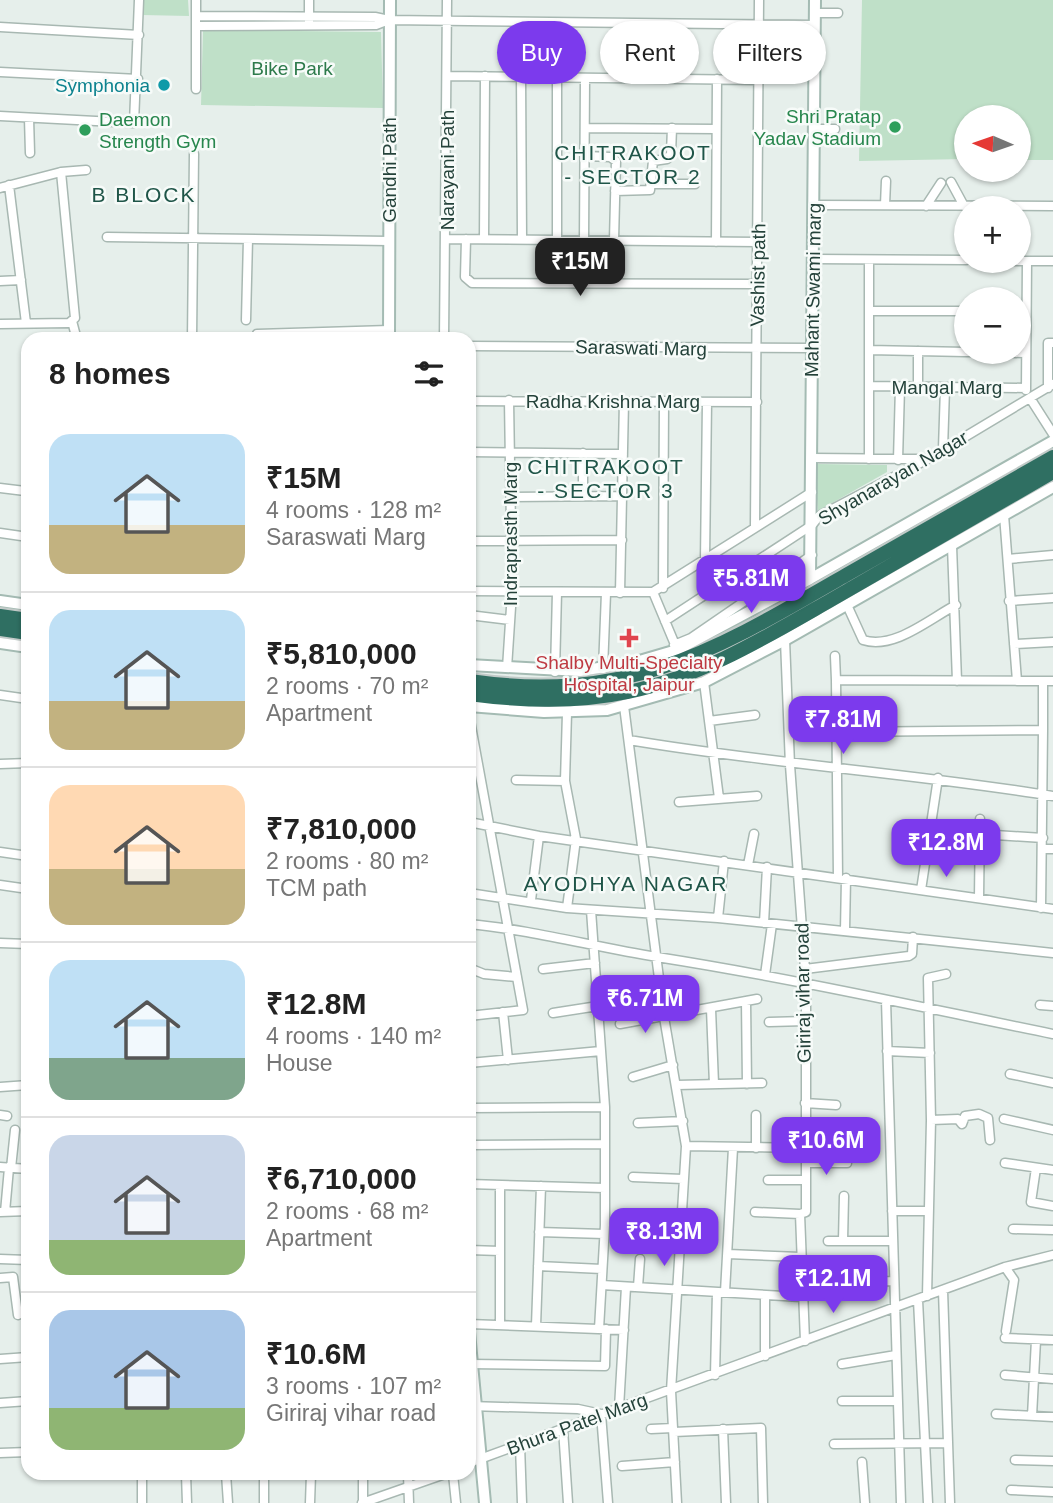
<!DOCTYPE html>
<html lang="en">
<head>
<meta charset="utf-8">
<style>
  :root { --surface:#fff; --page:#f2f2f2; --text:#222; --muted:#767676; --line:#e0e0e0; --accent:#7c3aed }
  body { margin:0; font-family:Arial,sans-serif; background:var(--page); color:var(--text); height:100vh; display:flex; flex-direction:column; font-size:26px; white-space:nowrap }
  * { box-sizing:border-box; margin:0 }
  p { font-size:23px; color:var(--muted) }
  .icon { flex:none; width:38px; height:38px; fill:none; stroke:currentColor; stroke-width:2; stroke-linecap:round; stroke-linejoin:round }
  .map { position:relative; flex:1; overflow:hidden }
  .details { position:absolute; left:21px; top:332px; width:455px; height:1148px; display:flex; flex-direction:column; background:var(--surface); border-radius:21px; box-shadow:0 2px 5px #0004 }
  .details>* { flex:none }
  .hud { position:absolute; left:497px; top:21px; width:450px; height:63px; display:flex; gap:14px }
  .needle { width:46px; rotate:272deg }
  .fabs { position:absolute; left:954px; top:105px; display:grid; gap:14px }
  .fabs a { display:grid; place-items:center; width:77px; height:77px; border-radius:50%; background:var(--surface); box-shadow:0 2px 5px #0004; font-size:35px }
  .price { position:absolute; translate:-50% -60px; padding:0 16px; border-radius:14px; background:var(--accent); color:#fff; font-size:23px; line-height:46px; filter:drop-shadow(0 2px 4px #0008) }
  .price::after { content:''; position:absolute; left:50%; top:42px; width:21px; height:16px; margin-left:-10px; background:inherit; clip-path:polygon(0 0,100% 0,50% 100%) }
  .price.current { background:#222; color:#fff }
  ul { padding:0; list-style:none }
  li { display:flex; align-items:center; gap:21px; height:175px; padding:0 28px }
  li+li { border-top:2px solid var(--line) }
  li span { display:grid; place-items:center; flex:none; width:196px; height:140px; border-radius:21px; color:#555 }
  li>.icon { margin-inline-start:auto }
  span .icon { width:84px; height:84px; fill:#fffc; stroke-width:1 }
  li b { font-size:30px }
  h2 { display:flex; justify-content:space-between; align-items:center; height:84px; padding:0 28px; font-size:30px }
  .pill { padding:0 24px; border-radius:32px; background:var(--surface); box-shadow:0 2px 5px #0004; font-size:24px; line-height:63px }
  .pill.current { background:var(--accent); color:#fff }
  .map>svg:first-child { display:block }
  .green { fill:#bfe0c8 }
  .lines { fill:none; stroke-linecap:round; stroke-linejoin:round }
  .street-casing { stroke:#a8b8b2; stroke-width:11 }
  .secondary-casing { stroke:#a4bbb3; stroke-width:14 }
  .highway-casing { stroke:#c2cac8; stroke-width:18 }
  .street { stroke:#fff; stroke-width:8 }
  .secondary { stroke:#fff; stroke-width:10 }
  .highway { stroke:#2f6f62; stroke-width:14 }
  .culture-dot { fill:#0f9aa8; stroke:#f7fbf9; stroke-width:2.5 }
  .leisure-dot { fill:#2e9e5b; stroke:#f7fbf9; stroke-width:2.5 }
  .health-dot { fill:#e0444e; stroke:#f7fbf9; stroke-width:2.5 }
  .labels { text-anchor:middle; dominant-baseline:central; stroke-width:5; stroke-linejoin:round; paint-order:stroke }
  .park-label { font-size:19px; fill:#2d7a4b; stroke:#f7fbf9 }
  .culture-label { font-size:19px; fill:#0d838f; stroke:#f7fbf9; text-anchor:end }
  .leisure-label { font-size:19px; fill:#27864d; stroke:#f7fbf9; text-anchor:end }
  .street-label { font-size:19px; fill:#24423a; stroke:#f7fbf9 }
  .health-label { font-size:19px; fill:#be3a42; stroke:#f7fbf9 }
  .neighbourhood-label { font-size:21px; letter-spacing:2px; fill:#1f5548; stroke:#f7fbf9 }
</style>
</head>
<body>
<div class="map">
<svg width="1053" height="1503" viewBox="0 0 1053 1503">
  <rect width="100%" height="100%" fill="#e6efeb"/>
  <path class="green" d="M142,0H188L189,16L142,15Z
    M862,0H1053V160H1019L1018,117H966V159L859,161Z
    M203,30L381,32L383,108L201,105Z
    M818,464L887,465V472L818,511L815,473Z"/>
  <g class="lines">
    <defs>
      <path id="street" d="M815,13H838
        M196,16L375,17L389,20L376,25L197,26
        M389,20L815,25
        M309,22V0
        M0,27L139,35
        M0,72L138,79
        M447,76L759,80
        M521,76L522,239
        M557,77V239
        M196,89V0
        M0,116L134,123L139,0
        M29,118L30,153
        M585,128L716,129
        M814,129H835
        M585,156L610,157L616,161L614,240
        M61,172L86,170
        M951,182L964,206
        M651,184H695
        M9,185L26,323
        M0,188L61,172L75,318L69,323L0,324
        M615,191L650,190L653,161L667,159L671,154L672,128
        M814,205L1053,206
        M885,205L886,181
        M926,206L941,183
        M107,237L389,241
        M446,239L758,242
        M466,239L465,277L472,283L758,284
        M484,239L485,76
        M584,240L585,78
        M716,242L717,79
        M814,259L966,260
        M1013,261H1053
        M0,281L21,280
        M869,311H966
        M246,320L248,239
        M72,321L77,340
        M192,340L194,154
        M256,340L257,334L389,330
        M444,340L447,0
        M469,346L812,348
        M869,350L966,352
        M969,352L1025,353
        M869,386L1026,388
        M918,388V351
        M1048,388V343H1053
        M1026,390L1027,261
        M1030,398L1053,434
        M469,401L757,402
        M943,449L945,388
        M469,452L623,454
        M812,458L924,459
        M869,459V260
        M898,460L900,387
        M0,488L25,491
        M583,496V453
        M511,497L622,496
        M1004,515L1017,681
        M755,526L759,0
        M0,533L28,537
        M469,541L622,540
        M952,546L957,681
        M1008,559L1053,555
        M705,560L707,402
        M663,588L664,401
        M469,591L653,592L812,492
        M653,592L676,647
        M620,593L624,401
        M1009,601L1053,598
        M847,605L863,640C894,650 929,619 956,605
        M469,615L510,620
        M665,621L812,525L819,516L928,459L1053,384
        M785,640L790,765L806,983V1212L800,1214L805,1341
        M1014,644L1053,642
        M674,645L691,638L812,555
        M835,656L836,680
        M507,668L512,592L509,400
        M603,669L606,593
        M555,672L557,592
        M1043,681V730
        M704,682L719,798
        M0,695L28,699
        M624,706L664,1017L686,1146L671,1391L677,1503
        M567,713L565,781L576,839L567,908
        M469,715L523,1010L469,1016
        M709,721L755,715
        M837,732L1043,730L1041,908
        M629,740C770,764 912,773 1053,796
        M0,764L28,763
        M516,780L565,781
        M679,802L757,796
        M469,822L539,836L1053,909
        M980,834L1043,838
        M1042,849H1053
        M0,852L28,856
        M748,865L754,834
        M838,877L836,680L1053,681
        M0,885L28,889
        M921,890L938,778
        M469,893L567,908L718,918L1053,953
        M979,898L980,819
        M531,900L539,836
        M591,910L605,1107V1225L599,1329
        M718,918L724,861
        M764,923L767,867
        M469,924C533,930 594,947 657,957C790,978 921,1007 1053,1034
        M845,931L846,878
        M0,943L28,944
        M469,968L484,974L517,977
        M543,969L595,963
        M805,969L909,956L912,954L913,937
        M765,975L772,924
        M621,987L659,982
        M886,1000L901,1503
        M746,1001L747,1084
        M1040,1005L1053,1006
        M711,1009L714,1084
        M503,1012L508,1060
        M553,1013L598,1006
        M769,1022L806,1021
        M620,1024L757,999
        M887,1051L930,1053
        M469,1063L601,1051
        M1010,1074L1053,1083
        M633,1077L673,1065
        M677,1085L762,1083
        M0,1087L28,1085
        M805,1103L836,1105
        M469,1108L605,1107
        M0,1115L7,1116
        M756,1115V1148
        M1004,1119L1053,1130
        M931,1120L958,1119L962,1124L965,1116L979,1114L988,1118L990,1140
        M638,1123L683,1121
        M469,1145L605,1144
        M686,1146L805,1148
        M806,1163H847
        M1005,1163L1053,1170
        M0,1167L28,1169
        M11,1168L15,1130
        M1036,1168L1031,1202L1053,1206
        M633,1177L683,1179
        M768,1180H806
        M469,1184L605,1188
        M500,1185V1325
        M844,1196L843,1241H893
        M892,1211H928
        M0,1212L28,1211
        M5,1212L9,1168
        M755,1212L800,1214
        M632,1229L681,1231
        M1013,1229L1053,1230
        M539,1232L604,1234
        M828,1241H843
        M469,1250L500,1251
        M728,1254L800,1257
        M0,1259L28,1260
        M538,1266L602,1269
        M0,1278L13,1277L18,1315
        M835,1282L894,1281
        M602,1285L801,1297
        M638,1287L640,1259
        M943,1290L950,1503
        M725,1292L733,1148
        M765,1295V1356
        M927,1296L931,1120L928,978L946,974
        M918,1300L928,1503
        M469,1324L624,1330
        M536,1326L541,1186
        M1006,1331L1014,1280L1005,1267L1053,1255
        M1005,1338L1053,1340
        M0,1359L28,1357
        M469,1364L605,1366L606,1329
        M842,1364L896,1355
        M715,1375L717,1292
        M1005,1375L1053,1379
        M842,1401H898
        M0,1403L28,1401
        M469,1406L578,1409L601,1414L608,1503
        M619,1408L626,1287
        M996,1414L1053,1417
        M1032,1416L1036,1340
        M563,1429L568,1503
        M651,1429L673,1428
        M723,1429L726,1503
        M674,1432L761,1428L763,1503
        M834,1444L948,1443
        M520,1445L522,1503
        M0,1453L28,1452
        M1015,1460L1053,1461
        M862,1462L865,1503
        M469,1463L1005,1267
        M622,1466L675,1462
        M186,1474L187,1503
        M226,1474L228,1503
        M363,1474V1502
        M408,1474L409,1503
        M453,1474L456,1503
        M1011,1490L1053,1492
        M142,1503V1474
        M264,1503V1474
        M310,1503L311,1474
        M362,1503L445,1474"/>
      <path id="secondary" d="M389,340L390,0
        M810,579L815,0
        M0,601L28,605
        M0,643L28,647
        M469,665L580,671L636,662L677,650L810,579L1053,441
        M469,706L544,712L607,710L704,682L785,640L1053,487
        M469,1332L485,1503"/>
      <path id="highway" d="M0,616L28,620
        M0,629L28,633
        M469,681C629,704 714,651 846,575C915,536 984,496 1053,457
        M469,694C521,701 577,703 628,692C701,677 768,636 831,600C905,557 979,514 1053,472"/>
    </defs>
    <use href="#street" class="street-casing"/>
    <use href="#secondary" class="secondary-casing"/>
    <use href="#highway" class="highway-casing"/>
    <use href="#street" class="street"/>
    <use href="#secondary" class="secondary"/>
    <use href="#highway" class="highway"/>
  </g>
  <circle class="culture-dot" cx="164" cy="85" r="7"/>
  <g class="leisure-dot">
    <circle cx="895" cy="127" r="7"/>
    <circle cx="85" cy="130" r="7"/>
  </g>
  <path class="health-dot" d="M625.5 627.5h7v7h7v7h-7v7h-7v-7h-7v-7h7z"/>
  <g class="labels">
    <g class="park-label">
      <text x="292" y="68">Bike Park</text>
    </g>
    <g class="culture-label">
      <text x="150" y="85">Symphonia</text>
    </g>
    <g class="leisure-label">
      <text x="881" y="116">Shri Pratap<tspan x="881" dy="22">Yadav Stadium</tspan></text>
      <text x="99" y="119" text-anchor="start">Daemon<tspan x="99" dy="22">Strength Gym</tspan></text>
    </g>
    <g class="street-label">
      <text transform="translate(389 170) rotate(-90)">Gandhi Path</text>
      <text transform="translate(447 170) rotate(-90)">Narayani Path</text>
      <text transform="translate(758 275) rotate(-89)">Vashist path</text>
      <text transform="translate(813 290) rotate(-89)">Mahant Swami marg</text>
      <text transform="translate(641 348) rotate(1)">Saraswati Marg</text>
      <text x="947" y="387">Mangal Marg</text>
      <text x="613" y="401">Radha Krishna Marg</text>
      <text transform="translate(893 478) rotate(-30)">Shyanarayan Nagar</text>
      <text transform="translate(510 534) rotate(-90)">Indraprasth Marg</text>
      <text transform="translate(803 993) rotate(-91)">Giriraj vihar road</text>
      <text transform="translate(577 1424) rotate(-20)">Bhura Patel Marg</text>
    </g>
    <g class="health-label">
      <text x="629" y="662">Shalby Multi-Specialty<tspan x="629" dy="22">Hospital, Jaipur</tspan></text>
    </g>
    <g class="neighbourhood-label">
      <text x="633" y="152">CHITRAKOOT<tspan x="633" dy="24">- SECTOR 2</tspan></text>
      <text x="144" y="194">B BLOCK</text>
      <text x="606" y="466">CHITRAKOOT<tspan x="606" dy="24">- SECTOR 3</tspan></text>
      <text x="626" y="883">AYODHYA NAGAR</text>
    </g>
  </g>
</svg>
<div class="fabs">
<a><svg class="needle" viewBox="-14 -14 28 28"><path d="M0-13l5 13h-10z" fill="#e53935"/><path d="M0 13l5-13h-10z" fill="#767676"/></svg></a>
<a>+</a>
<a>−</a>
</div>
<b class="price current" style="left:580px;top:298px">₹15M</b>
<b class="price" style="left:751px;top:615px">₹5.81M</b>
<b class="price" style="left:843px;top:756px">₹7.81M</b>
<b class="price" style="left:946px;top:879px">₹12.8M</b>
<b class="price" style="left:645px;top:1035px">₹6.71M</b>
<b class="price" style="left:826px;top:1177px">₹10.6M</b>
<b class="price" style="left:664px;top:1268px">₹8.13M</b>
<b class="price" style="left:833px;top:1315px">₹12.1M</b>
<div class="hud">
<a class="pill current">Buy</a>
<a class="pill">Rent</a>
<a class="pill">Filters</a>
</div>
<section class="details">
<h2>8 homes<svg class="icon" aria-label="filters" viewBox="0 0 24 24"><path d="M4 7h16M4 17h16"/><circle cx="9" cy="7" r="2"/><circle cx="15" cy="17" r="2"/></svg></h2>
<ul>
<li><span style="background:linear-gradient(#bfe0f5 65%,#c2b280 0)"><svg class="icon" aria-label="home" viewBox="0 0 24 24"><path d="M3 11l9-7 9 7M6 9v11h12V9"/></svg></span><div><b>₹15M</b><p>4 rooms · 128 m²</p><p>Saraswati Marg</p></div></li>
<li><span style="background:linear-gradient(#bfe0f5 65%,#c2b280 0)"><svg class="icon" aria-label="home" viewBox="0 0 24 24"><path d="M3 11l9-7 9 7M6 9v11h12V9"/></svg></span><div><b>₹5,810,000</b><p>2 rooms · 70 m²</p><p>Apartment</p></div></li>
<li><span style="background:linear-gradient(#ffd9b3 60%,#c2b280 0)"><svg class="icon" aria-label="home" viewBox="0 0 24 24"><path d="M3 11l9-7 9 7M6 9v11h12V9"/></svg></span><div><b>₹7,810,000</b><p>2 rooms · 80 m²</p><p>TCM path</p></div></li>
<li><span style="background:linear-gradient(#bfe0f5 70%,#7fa58c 0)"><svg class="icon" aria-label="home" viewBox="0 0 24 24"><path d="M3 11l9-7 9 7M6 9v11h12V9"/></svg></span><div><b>₹12.8M</b><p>4 rooms · 140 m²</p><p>House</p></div></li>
<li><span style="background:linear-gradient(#c9d6e8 75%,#8fb573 0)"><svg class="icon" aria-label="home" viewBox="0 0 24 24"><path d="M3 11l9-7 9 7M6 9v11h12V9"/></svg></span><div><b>₹6,710,000</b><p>2 rooms · 68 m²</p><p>Apartment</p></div></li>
<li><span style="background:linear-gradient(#a9c7e8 70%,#8fb573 0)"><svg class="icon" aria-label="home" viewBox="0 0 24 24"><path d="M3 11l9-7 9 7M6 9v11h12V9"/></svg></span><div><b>₹10.6M</b><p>3 rooms · 107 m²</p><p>Giriraj vihar road</p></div></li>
</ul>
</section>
</div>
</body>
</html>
